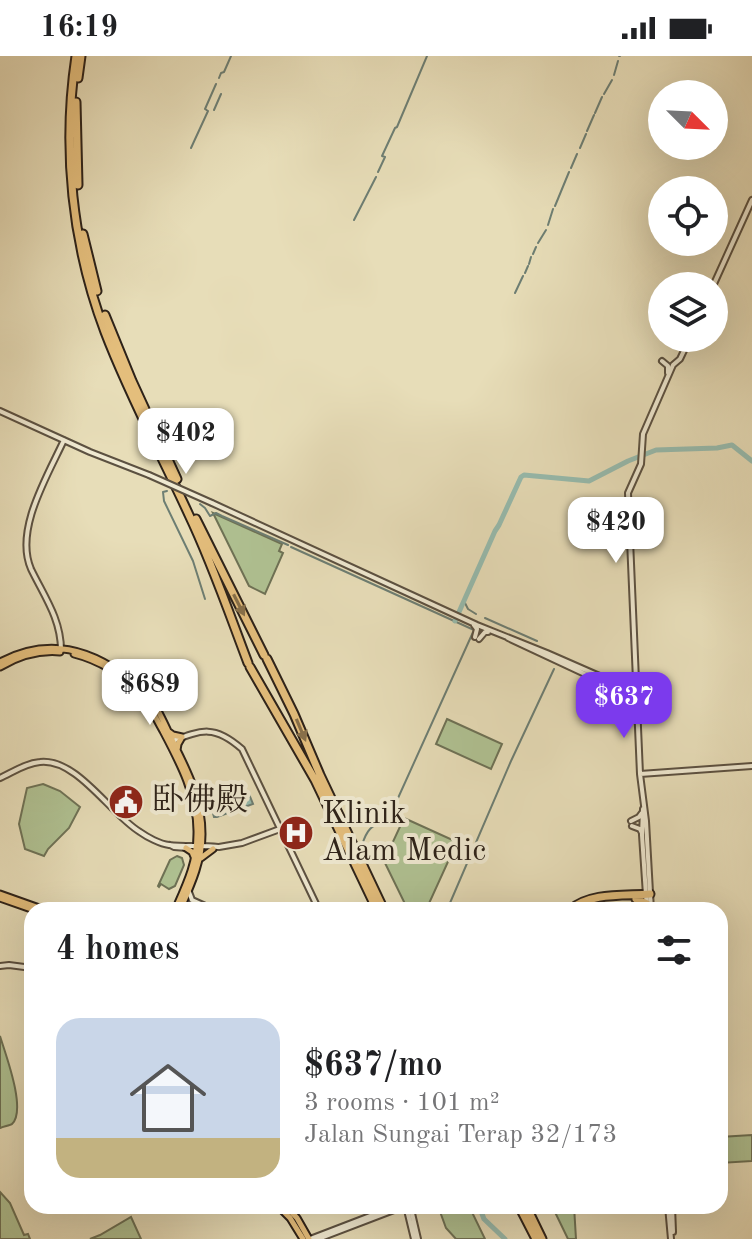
<!DOCTYPE html>
<html lang="en">
<head>
<meta charset="utf-8">
<style>
  :root { --surface:#fff; --page:#f2f2f2; --text:#202124; --muted:#757577; --line:#e0e0e0; --accent:#7c3aed }
  body { margin:0; font-family:"Old Standard TT","Noto Serif SC",serif; background:var(--page); color:var(--text); height:100vh; display:flex; flex-direction:column; font-size:30px; white-space:nowrap }
  * { box-sizing:border-box; margin:0 }
  p { font-size:26px; color:var(--muted) }
  .icon { flex:none; width:44px; height:44px; fill:none; stroke:currentColor; stroke-width:2; stroke-linecap:round; stroke-linejoin:round }
  .map { position:relative; flex:1; overflow:hidden }
  .details { position:absolute; left:24px; top:846px; width:704px; height:312px; display:flex; flex-direction:column; background:var(--surface); border-radius:24px; box-shadow:0 8px 32px #0002 }
  .details>* { flex:none }
  .needle { width:52px; rotate:114deg }
  .buttons { position:absolute; left:648px; top:24px; display:grid; gap:16px }
  .buttons a { display:grid; place-items:center; width:80px; height:80px; border-radius:50%; background:var(--surface); box-shadow:0 8px 32px #0002; font-size:40px }
  .price { position:absolute; translate:-50% -68px; padding:0 18px; border-radius:16px; background:#fff; color:#222; font-size:26px; line-height:52px; filter:drop-shadow(0 2px 4px #0008) }
  .price::after { content:''; position:absolute; left:50%; top:48px; width:24px; height:18px; margin-left:-12px; background:inherit; clip-path:polygon(0 0,100% 0,50% 100%) }
  .price.on { background:var(--accent); color:#fff }
  ul { padding:0; list-style:none }
  li { display:flex; align-items:center; gap:24px; height:200px; padding:0 32px }
  li+li { border-top:2px solid var(--line) }
  li span { display:grid; place-items:center; flex:none; width:224px; height:160px; border-radius:24px; color:#555 }
  li>.icon { margin-inline-start:auto }
  span .icon { width:96px; height:96px; fill:#fffc; stroke-width:1 }
  li b { font-size:34px }
  h2 { display:flex; justify-content:space-between; align-items:center; height:96px; padding:0 32px; font-size:34px }
  .status { display:flex; justify-content:space-between; align-items:center; height:56px; padding:0 40px; background:var(--surface); direction:ltr }
  .status svg { height:22px; fill:currentColor }
  .map>svg:first-child { display:block }
  .green { fill:#b0c293; stroke:#6e7256; stroke-width:2 }
  .water { fill:#97bcaf; stroke:#6d7e73; stroke-width:2 }
  .lines { fill:none; stroke-linecap:round; stroke-linejoin:round }
  .stream { stroke:#6d7e73; stroke-width:2 }
  .river { stroke:#97bcaf; stroke-width:5 }
  .minor-casing { stroke:#5c5141; stroke-width:8 }
  .major-casing { stroke:#2d2219; stroke-width:9 }
  .highway-casing { stroke:#2d2219; stroke-width:11 }
  .minor { stroke:#efe9d1; stroke-width:4 }
  .major { stroke:#e4be7c; stroke-width:5 }
  .highway { stroke:#e4be7c; stroke-width:7 }
  .minor-bridge-casing { stroke:#5c5141; stroke-width:8; stroke-linecap:butt }
  .minor-bridge { stroke:#efe9d1; stroke-width:4 }
  .oneway { fill:#88704a }
  .labels { text-anchor:middle; dominant-baseline:central; stroke-width:8; stroke-linejoin:round; paint-order:stroke }
  .poi-label { font-size:32px; fill:#2d2219; stroke:#efe9d1; text-anchor:start }
</style>
</head>
<body>
<div class="status"><b>16:19</b><svg viewBox="0 0 49 12"><path d="M0 12V9h3v3zM5 12V6h3v6zM10 12V3h3v9zM15 12V0h3v12zM26 1h20v11H26zM47 4h2v5h-2z"/></svg></div>
<div class="map">
<svg width="752" height="1183" viewBox="0 0 752 1183">
  <rect width="100%" height="100%" fill="#e7ddb8"/>
  <filter id="stains"><feTurbulence type="fractalNoise" baseFrequency=".0025" numOctaves="4"/><feColorMatrix values="0 0 0 0 .2 0 0 0 0 .09 0 0 0 0 .02 0 0 0 .5 -.17"/></filter>
  <radialGradient id="worn" r=".72"><stop offset=".6" stop-color="#630" stop-opacity="0"/><stop offset="1" stop-color="#630" stop-opacity=".3"/></radialGradient>
  <path class="green" d="M213,457L282,488L279,495L283,497L265,538L249,530Z
    M447,663L502,688L491,713L436,688Z
    M43,728L60,735L80,751L69,772L48,793L44,800L25,793L19,768L27,732Z
    M404,762L457,786L426,854H408L384,805Z
    M177,800L182,802L184,809L175,830L169,833L161,828L159,831L158,830L170,804Z
    M0,980C5,997 27,1054 12,1068C11,1069 2,1071 0,1072Z
    M752,1079V1105L720,1107V1081Z
    M0,1136L10,1147L24,1179L28,1178L30,1183H0Z
    M438,1150H469L485,1183H456L446,1172Z
    M552,1150H574L576,1183H568Z
    M131,1161L141,1183H90L100,1179Z"/>
  <path class="water" d="M249,738L253,748L217,761H214L211,750Z"/>
  <g class="lines">
    <path class="stream" d="M619,0H620
      M614,19L618,5
      M219,22L221,17L224,16L231,0
      M604,38L612,24
      M214,54L221,38
      M595,57L602,41
      M587,75L594,59
      M191,92L208,55L205,53L216,28
      M580,92L586,78
      M571,112L577,98
      M378,116L385,101L382,100L395,72L397,71L427,0
      M555,150L569,116
      M354,164L376,121
      M548,169L553,153
      M538,187L546,174
      M533,198L536,191
      M529,208L531,201
      M525,217L528,210
      M515,237L523,220
      M167,435L163,436L164,445L193,505L205,543
      M200,448L205,452L210,460L216,457L222,460L288,489
      M291,491L474,574L389,762C373,770 368,770 362,789
      M464,545L468,553L476,558
      M485,562L537,585
      M447,854L511,705L554,613"/>
    <path class="river" d="M455,565L495,475L499,469L521,421L524,419L589,425L628,405L656,394L717,392L732,389L752,405
      M479,1150L484,1163L505,1183"/>
    <defs>
      <path id="minor" d="M713,230L752,144
        M662,305L668,310V317
        M0,355L90,396L149,419
        M212,447L477,569L547,597L636,636
        M474,569L477,573L475,581
        M508,582L636,642
        M479,583L485,576H488
        M61,594C61,563 44,540 31,513C14,474 48,419 64,384
        M170,686C201,674 214,668 242,693L319,854
        M640,718L752,710
        M0,722C13,716 26,707 40,706C77,702 110,758 140,776C147,781 160,788 169,789C185,791 202,789 218,791
        M643,753L642,779L647,854
        M631,765L639,761L642,757
        M632,770L640,773L642,777
        M170,789L174,791L187,792
        M219,791L242,787L280,773
        M189,836L192,844L214,854
        M651,854L646,765L640,718L628,437L641,408L643,378L673,309L680,303L690,282
        M0,910L9,909L32,912
        M668,1150L671,1183
        M672,1150L673,1176
        M411,1153L418,1183
        M407,1154L414,1183
        M310,1183L396,1150
        M318,1183L402,1151"/>
      <path id="major" d="M74,598C98,604 124,619 141,638C150,649 156,663 163,675C180,707 198,741 197,778C197,807 186,829 175,854
        M0,606C43,583 83,590 121,617C130,623 139,628 146,636C159,652 166,672 175,690C189,718 202,745 202,778C202,806 191,829 180,854
        M0,611C19,600 39,594 60,596
        M169,676L173,679L182,681L178,688L177,694
        M186,792L192,796L195,803
        M201,802L213,793
        M0,838L45,854
        M0,842L34,854
        M278,1150L290,1162L303,1183
        M286,1150L297,1162L309,1183"/>
      <path id="highway" d="M76,0C62,92 72,189 105,276C129,339 161,398 189,459C212,507 229,557 248,607
        M78,22L81,0
        M76,46L78,129
        M83,178L97,235
        M105,259L132,325L177,423
        M196,463L264,599
        M267,603L294,658L320,719L384,854
        M250,611L315,724L377,854
        M636,843L647,848
        M570,854C590,836 625,840 650,838
        M519,1150L536,1183
        M526,1150L542,1183"/>
    </defs>
    <use href="#minor" class="minor-casing"/>
    <use href="#major" class="major-casing"/>
    <use href="#highway" class="highway-casing"/>
    <use href="#minor" class="minor"/>
    <use href="#major" class="major"/>
    <use href="#highway" class="highway"/>
    <defs>
      <path id="minor-bridge" d="M149,419L212,447"/>
    </defs>
    <use href="#minor-bridge" class="minor-bridge-casing"/>
    <use href="#minor-bridge" class="minor-bridge"/>
  </g>
  <defs><path id="oneway-solid" d="M-6-.8H1V-3.2L6.5 0L1 3.2V.8H-6Z" transform="scale(2)"/></defs>
  <g class="oneway">
    <use href="#oneway-solid" transform="translate(239 549) rotate(63)"/>
    <use href="#oneway-solid" transform="translate(301 674) rotate(67)"/>
  </g>
  <defs>
    <symbol id="civic-disc" viewBox="-11 -11 22 22"><circle r="9.5" fill="#8f2418" stroke="#efe9d1"/><path d="M-.6-6.5H3V-4.5H.6V-3L4-1V1h2V6H-6V1h2V-1L-.6-3ZM-1.2 2.5V6h2.4V2.5Z" fill="#fff"/></symbol>
    <symbol id="hospital-disc" viewBox="-11 -11 22 22"><circle r="9.5" fill="#8f2418" stroke="#efe9d1"/><path d="M-5-5h3v3.5h4V-5h3V5h-3V1.5h-4V5h-3Z" fill="#fff"/></symbol>
  </defs>
  <g fill-rule="evenodd">
    <use href="#civic-disc" x="106" y="726" width="40" height="40"/>
    <use href="#hospital-disc" x="276" y="757" width="40" height="40"/>
  </g>
  <g class="labels">
    <g class="poi-label">
      <text x="152" y="746">卧佛殿</text>
      <text x="322" y="759">Klinik<tspan x="322" dy="37">Alam Medic</tspan></text>
    </g>
  </g>
  <rect width="100%" height="100%" filter="url(#stains)"/>
  <rect width="100%" height="100%" fill="url(#worn)"/>
</svg>
<div class="buttons">
<a><svg class="needle" viewBox="-14 -14 28 28"><path d="M0-13l5 13h-10z" fill="#e53935"/><path d="M0 13l5-13h-10z" fill="#757577"/></svg></a>
<a><svg class="icon" aria-label="locate" viewBox="0 0 24 24"><circle cx="12" cy="12" r="6"/><path d="M12 2v4M12 18v4M2 12h4M18 12h4"/></svg></a>
<a><svg class="icon" aria-label="layers" viewBox="0 0 24 24"><path d="M12 4l9 5-9 5-9-5zM3 14l9 5 9-5"/></svg></a>
</div>
<b class="price" style="left:186px;top:420px">$402</b>
<b class="price" style="left:616px;top:509px">$420</b>
<b class="price" style="left:150px;top:671px">$689</b>
<b class="price on" style="left:624px;top:684px">$637</b>
<section class="details">
<h2>4 homes<svg class="icon" aria-label="filters" viewBox="0 0 24 24"><path d="M4 7h16M4 17h16"/><circle cx="9" cy="7" r="2"/><circle cx="15" cy="17" r="2"/></svg></h2>
<ul>
<li><span style="background:linear-gradient(#c9d6e8 75%,#c2b280 0)"><svg class="icon" aria-label="home" viewBox="0 0 24 24"><path d="M3 11l9-7 9 7M6 9v11h12V9"/></svg></span><div><b>$637/mo</b><p>3 rooms · 101 m²</p><p>Jalan Sungai Terap 32/173</p></div></li>
</ul>
</section>
</div>
</body>
</html>
